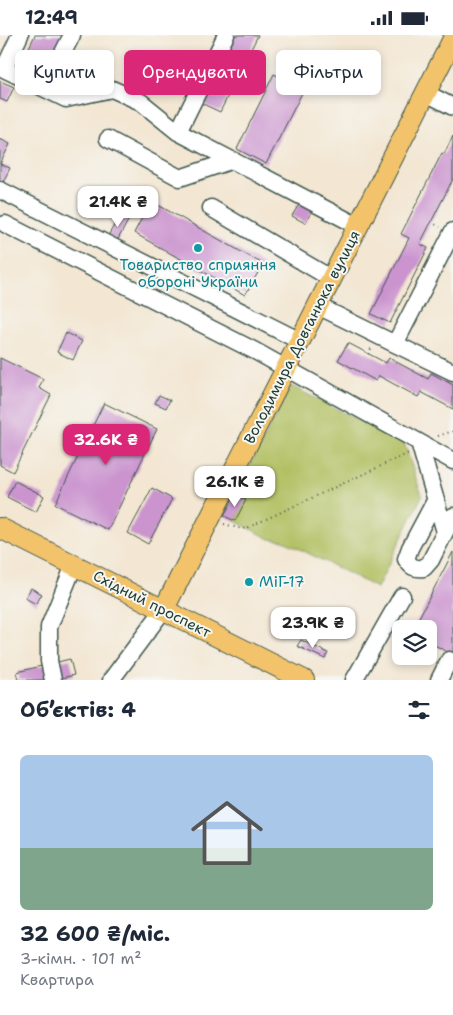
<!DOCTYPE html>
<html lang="uk">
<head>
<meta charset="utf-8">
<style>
  :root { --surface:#fff; --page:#f2f2f3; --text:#1f2937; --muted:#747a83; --accent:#db2777 }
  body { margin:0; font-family:"Shantell Sans",sans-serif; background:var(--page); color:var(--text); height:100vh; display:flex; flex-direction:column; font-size:19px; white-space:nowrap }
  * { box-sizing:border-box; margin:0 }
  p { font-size:16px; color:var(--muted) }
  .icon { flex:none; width:28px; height:28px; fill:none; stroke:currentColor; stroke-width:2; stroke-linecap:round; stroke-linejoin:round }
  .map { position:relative; height:645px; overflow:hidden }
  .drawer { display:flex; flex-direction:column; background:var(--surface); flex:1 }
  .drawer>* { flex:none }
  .hud { position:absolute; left:15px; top:15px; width:424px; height:45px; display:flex; gap:10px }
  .buttons { position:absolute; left:392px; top:585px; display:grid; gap:10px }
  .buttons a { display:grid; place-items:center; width:45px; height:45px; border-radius:8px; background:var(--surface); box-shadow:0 2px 8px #0003; font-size:25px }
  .price { position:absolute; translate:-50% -42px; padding:0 11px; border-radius:10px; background:#fff; color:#222; font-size:16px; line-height:32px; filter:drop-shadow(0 1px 2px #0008) }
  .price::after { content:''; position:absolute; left:50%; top:30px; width:15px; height:11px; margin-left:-8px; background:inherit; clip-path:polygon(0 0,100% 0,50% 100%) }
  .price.current { background:var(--accent); color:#fff }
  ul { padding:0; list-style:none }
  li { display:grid; align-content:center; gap:10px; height:265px; padding:0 20px }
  li span { display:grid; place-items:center; height:155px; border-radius:8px; color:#555 }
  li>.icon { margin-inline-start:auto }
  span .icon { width:90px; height:90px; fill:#fffc; stroke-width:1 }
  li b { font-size:21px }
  h2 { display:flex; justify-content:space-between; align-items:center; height:60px; padding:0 20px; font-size:21px }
  .tag { padding:0 18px; border-radius:8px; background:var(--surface); box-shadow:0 2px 8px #0003; font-size:18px; line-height:45px }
  .tag.current { background:var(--accent); color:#fff }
  .status { display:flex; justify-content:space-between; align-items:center; height:35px; padding:0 25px; background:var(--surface); direction:ltr }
  .status svg { height:14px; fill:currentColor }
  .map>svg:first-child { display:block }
  .green { fill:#b1bf61; stroke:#687e4a }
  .building { fill:#cb94cf }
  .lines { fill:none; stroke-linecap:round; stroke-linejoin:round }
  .minor-casing { stroke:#3f564c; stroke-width:19 }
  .major-casing { stroke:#3f564c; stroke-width:22 }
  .path { stroke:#3f564c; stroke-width:2; stroke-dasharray:1 4; stroke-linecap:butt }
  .minor { stroke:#fff; stroke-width:16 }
  .major { stroke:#f2c36a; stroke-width:20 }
  .culture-dot { fill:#0f9aa8; stroke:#f6f6f2; stroke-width:2 }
  .labels { text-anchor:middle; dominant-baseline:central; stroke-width:4; stroke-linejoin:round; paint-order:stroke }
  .culture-label { font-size:15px; fill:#0d838f; stroke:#f6f6f2 }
  .street-label { font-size:15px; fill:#1f3d34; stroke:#f6f6f2 }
</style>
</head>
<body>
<div class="status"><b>12:49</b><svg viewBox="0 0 49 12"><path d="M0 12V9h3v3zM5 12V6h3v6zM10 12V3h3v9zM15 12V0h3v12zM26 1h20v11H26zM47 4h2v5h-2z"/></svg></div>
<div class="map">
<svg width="453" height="645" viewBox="0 0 453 645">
  <rect width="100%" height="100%" fill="#f6f6f2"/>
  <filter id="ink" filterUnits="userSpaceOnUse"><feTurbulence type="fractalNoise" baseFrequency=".02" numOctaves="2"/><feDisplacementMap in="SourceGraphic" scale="10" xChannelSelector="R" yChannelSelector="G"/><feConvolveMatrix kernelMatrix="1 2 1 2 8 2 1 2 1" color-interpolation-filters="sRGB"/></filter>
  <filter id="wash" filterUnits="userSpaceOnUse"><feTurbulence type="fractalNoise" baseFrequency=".0096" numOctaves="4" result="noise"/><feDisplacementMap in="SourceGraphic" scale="20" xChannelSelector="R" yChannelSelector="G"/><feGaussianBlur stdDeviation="1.12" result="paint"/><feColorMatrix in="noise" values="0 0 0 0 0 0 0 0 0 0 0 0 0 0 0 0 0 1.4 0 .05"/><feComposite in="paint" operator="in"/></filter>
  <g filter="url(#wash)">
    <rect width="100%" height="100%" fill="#f3e6d2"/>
    <path class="green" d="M291,351L404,408L422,461L377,553L284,506L270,504L235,486L245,466L235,460Z"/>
    <g id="blocks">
      <path class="building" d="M35,0H63L48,30L26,19Z
        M234,0H258L220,77L201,68Z
        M274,39L304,54L266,129L237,114Z
        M0,46L14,52L7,67L0,64Z
        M453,101V144L420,209L428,213L390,288L371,279L409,203L401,199L442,118L444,119Z
        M0,104L10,109L0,129L10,133L0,153Z
        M151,166L263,229L245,260L134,198Z
        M301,166L314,173L305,188L292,181Z
        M120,180L129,184L117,206L108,201Z
        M66,298L82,306L73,325L57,317Z
        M348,308L386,328L389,323L428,344L431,338L453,350V374L421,357L418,362L379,341L376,346L338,325Z
        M0,323L43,344L39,353L51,360L13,437L0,430Z
        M159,360L170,365L166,373L155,368Z
        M104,368L157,394L108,495L55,469Z
        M15,446L44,461L36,477L7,462Z
        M152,453L172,464L148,509L128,498Z
        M235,460L246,465L235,486L224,481Z
        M453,517V620L429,607V594H413Z
        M31,553L42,559L36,569L25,563Z
        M301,605L328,618L325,624L297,611Z
        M70,624L74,640L54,645H19L17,637Z"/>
    </g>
  </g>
  <g filter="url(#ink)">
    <use href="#blocks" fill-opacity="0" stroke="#3f564c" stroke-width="1"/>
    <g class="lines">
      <defs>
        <path id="minor" d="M20,0L4,34L66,64L112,54L141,67L178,97L358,191
          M45,53L72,0
          M426,58L453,72
          M178,97L226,0
          M108,104L180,143L233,125
          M0,155L300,306
          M211,173L332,244
          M5,189L255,316L453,426
          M453,196L395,309L453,337
          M318,271L395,309
          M419,407L445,497
          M436,464L410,513L406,524C411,532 414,534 424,533L431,525L453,481
          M53,645L49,626V592L74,530
          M111,645L164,574
          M354,645L402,561
          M439,645L449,625"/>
        <path id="major" d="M0,493L304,645
          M164,574L453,4"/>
      </defs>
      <use href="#minor" class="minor-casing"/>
      <use href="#major" class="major-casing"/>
      <path class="path" d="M450,149L453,150
        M431,187L440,192
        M368,319L372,312
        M438,401L453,396
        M224,489L242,494L249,492L409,418"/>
      <use href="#minor" class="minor"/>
      <use href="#major" class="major"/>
    </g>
  </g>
  <g class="culture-dot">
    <circle cx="198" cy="213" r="5"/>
    <circle cx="249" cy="547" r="5"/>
  </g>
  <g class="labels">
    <g class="culture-label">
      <text x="198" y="230">Товариство сприяння<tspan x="198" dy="17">обороні України</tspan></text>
      <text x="259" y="547" text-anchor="start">МіГ-17</text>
    </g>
    <g class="street-label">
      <text transform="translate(302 302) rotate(-63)">Володимира Довганюка вулиця</text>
      <text transform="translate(152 569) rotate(27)">Східний проспект</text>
    </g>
  </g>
</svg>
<div class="buttons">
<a><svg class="icon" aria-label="layers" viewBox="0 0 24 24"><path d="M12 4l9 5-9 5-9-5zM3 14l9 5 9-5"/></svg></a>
</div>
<b class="price" style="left:118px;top:193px">21.4K ₴</b>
<b class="price current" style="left:106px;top:431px">32.6K ₴</b>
<b class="price" style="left:235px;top:473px">26.1K ₴</b>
<b class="price" style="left:313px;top:614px">23.9K ₴</b>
<div class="hud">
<a class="tag">Купити</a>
<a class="tag current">Орендувати</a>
<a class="tag">Фільтри</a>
</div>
</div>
<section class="drawer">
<h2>Об’єктів: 4<svg class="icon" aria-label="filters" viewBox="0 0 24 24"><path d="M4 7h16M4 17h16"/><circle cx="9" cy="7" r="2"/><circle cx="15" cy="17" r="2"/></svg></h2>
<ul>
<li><span style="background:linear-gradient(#a9c7e8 60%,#7fa58c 0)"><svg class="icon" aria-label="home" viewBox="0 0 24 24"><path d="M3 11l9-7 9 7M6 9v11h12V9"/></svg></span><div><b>32 600 ₴/міс.</b><p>3-кімн. · 101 m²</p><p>Квартира</p></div></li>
</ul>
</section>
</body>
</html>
